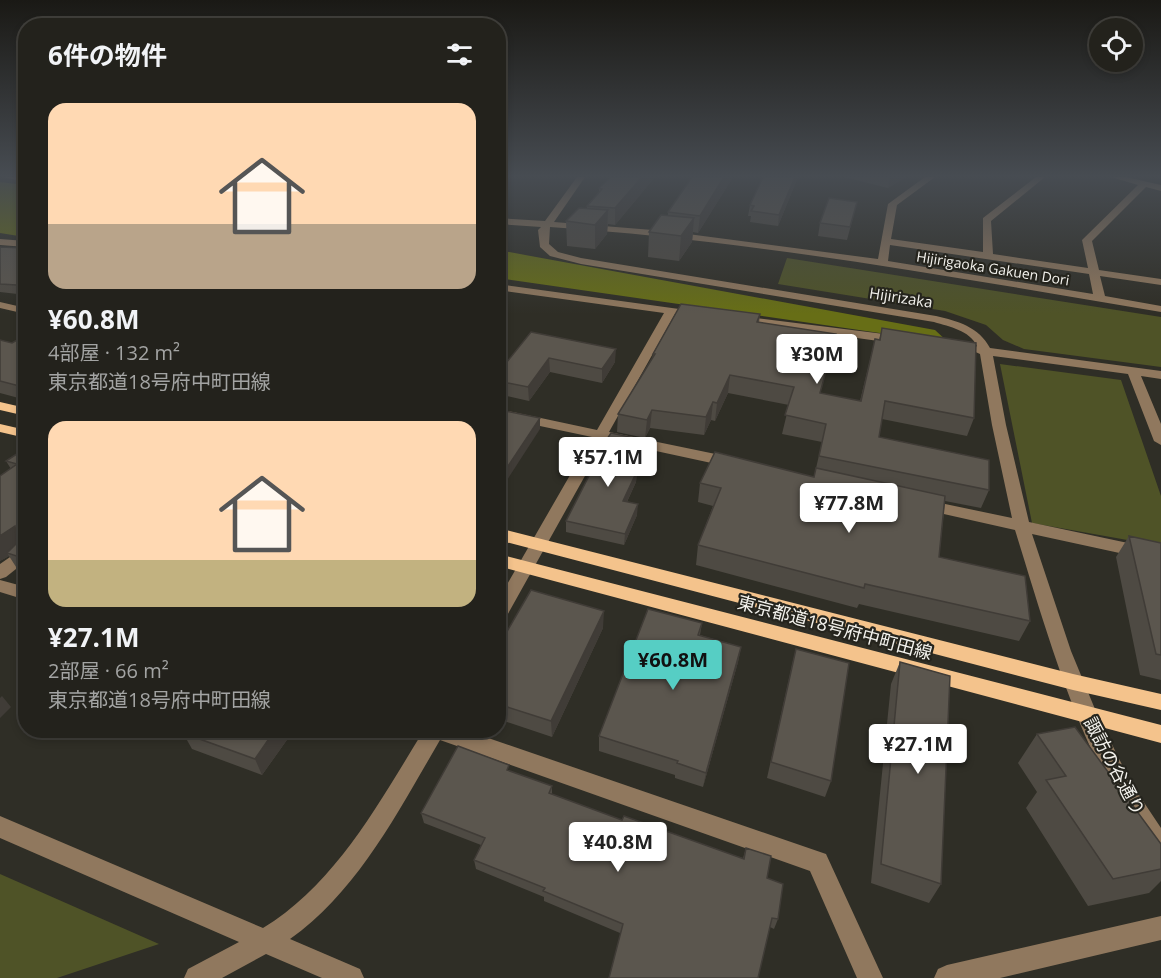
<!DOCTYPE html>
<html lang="ja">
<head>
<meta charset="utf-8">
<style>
  :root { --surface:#23221c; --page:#2f2f29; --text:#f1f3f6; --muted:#a3a4a3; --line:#403f3b; --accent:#56cec4 }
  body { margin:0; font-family:"Open Sans","Noto Sans JP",sans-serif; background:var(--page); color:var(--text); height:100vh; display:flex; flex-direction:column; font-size:22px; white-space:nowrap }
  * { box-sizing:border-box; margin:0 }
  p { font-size:20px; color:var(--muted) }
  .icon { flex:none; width:33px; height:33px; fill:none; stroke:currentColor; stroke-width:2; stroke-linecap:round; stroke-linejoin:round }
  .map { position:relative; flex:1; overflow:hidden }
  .panel { position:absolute; left:18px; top:18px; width:488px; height:720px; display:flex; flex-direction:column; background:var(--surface); border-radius:24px; box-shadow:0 3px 9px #0003,0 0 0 2px var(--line) }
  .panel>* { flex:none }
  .controls { position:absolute; left:1089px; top:18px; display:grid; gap:12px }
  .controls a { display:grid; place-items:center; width:54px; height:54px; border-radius:50%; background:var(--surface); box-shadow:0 3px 9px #0003,0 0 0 2px var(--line); font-size:30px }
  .price { position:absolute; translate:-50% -51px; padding:0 14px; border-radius:6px; background:#fff; color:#222; font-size:20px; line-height:39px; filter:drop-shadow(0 2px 3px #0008) }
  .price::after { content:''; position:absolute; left:50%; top:36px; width:18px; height:14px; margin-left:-9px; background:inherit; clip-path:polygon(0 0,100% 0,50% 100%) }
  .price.current { background:var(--accent); color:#111 }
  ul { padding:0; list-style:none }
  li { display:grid; align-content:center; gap:12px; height:318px; padding:0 30px }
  li span { display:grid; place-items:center; height:186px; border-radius:18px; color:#555 }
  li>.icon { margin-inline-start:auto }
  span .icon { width:108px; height:108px; fill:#fffc; stroke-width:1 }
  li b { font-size:26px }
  h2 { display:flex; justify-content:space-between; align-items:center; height:72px; padding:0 30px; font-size:26px }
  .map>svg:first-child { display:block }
  .green { fill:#4f5327 }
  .forest { fill:#676e16 }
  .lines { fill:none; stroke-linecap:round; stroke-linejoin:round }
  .minor { fill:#90785e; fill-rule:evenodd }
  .major { fill:#f4c38c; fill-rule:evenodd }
  .wall { fill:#4e4a43 }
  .shaded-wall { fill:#403c37 }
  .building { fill:#5b564e; stroke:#403c37; stroke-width:1.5 }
  .labels { text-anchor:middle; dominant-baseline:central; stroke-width:4.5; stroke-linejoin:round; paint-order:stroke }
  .far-street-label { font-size:14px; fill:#f3f2ed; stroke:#25241d }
  .street-label { font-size:15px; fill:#f3f2ed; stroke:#25241d }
  .near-street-label { font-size:18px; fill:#f3f2ed; stroke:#25241d }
</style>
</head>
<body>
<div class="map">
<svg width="1161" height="978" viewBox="0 0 1161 978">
  <rect width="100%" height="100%" fill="#2f2e26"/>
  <path class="green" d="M787,258L1161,317V367L1024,349L1003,340L986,325L945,311L778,284Z
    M1000,364L1121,380L1161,496V546L1032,523Z
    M0,874L159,944L57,978H0Z"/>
  <path class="forest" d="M0,182L25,185V237L0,233Z
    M498,250L935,330L949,343L498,278Z"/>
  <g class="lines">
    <path class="minor" d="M3,177H26V182Z
      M577,177H585L554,222L665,231L878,259L888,204L925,177H935L897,205L891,239L983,252V218L1036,177H1045L991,221L993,254L1088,268L1082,240L1138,185L1111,177H1126L1161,185V191L1146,187L1092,241L1099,270L1161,279V285L1100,276L1105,296L1161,306V312C958,278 756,241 550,227L549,244L558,252L581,258L936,316C958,321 979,327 990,348L1161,371V379L1141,376L1161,424V445L1154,441L1128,374L993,356L1006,425L1029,522L1161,550V562L1032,534L1071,651L1097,714L1131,783L1161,828V858L1153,855C1141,836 1126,817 1115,797C1069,713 1043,620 1015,530L926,510L918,505L926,500L1012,518L992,425L980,354L971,350L977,346C969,330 950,327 934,322L581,264L550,256L540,247L538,230L541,227L498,224V218L545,221ZM890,245L1089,274L1093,294L888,261Z
      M0,239L26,241V247L0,245Z
      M498,284L701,312V316L675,314L609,432L730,457L737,462L730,467L605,440L504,621L498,623V600L592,437L498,417V409L597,430L664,313L498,290Z
      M0,302L26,308V314L0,308Z
      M739,316L900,336L906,340L900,344L735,321V317Z
      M26,546V561L6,577L0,579V564Z
      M0,580L26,587V600L0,592Z
      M424,730H465L826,854L883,978H857L810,871L440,740C399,810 358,891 290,939L360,969L364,978H322L266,954L222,978H184L188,969L239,942L0,838V816L263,928C336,884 380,801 424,730Z
      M1161,916V940L1000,978H934L938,969L947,965Z"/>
    <path class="major" d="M0,402L26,408V416L0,410Z
      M0,424L26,430V438L0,432Z
      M498,528L1073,674L1161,694V710L1073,690L498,540Z
      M498,554L1161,725V743L498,566Z"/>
  </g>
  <path class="wall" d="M655,177L615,225L608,224L607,234L595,249L567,246L566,221L587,208V206L599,192V188Z
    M733,177L698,233L693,232L692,242L679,261L648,257L649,232L668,216V212Z
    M798,177L778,226L750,222L751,216H748L750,205Z
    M844,177H906L888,188Z
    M857,202L847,240L818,236L820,223Z
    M0,247L26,248V295L0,292Z
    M760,314L759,323L821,393L860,401L875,339L879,340L882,328L974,418L967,436L882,419L879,437L989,490L981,508L945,501L939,557L1030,621L1019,641L859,604L857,608L696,565L698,545L713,506L698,502L700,483L814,477L822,442L782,434L789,405L728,393L715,421L711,420L704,435L650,428L645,438L617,432L618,414L652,359L653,354Z
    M531,332L615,362L602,383L550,372L529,401L498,394V373Z
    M26,335V400L0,393V340L12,343Z
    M26,448V573L18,570L9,556L0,561V476L11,469L6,461Z
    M640,450L630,470L637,471L636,482L627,502L637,515L624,545L566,532V521L592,470V461Z
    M1129,536L1161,543V680L1140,675L1116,557Z
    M702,623L700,635L741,647L738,662L703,787L675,778V775L599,751V736Z
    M603,628L552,737L498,719V647Z
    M796,649L831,781L825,797L767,778L792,665Z
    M900,662L941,884L929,903L871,883L891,684Z
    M185,730H294L262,775L192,749L183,733Z
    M1037,734L1161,844V881L1149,893L1088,906L1026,808L1037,792L1018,763Z
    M510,771L552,786V794L622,820L743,858L746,848L767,878L778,919L774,929L770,927L620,933L544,901V897L476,869L474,860L481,845L424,823L421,813Z"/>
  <path class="shaded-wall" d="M642,177H655L615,225V208Z
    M724,177H733L698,233L700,216Z
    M795,177H798L778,226L779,215Z
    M892,177H906L888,188L890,178Z
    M608,210L607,234L595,249V225Z
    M694,218L692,242L679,261L681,236Z
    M616,349L615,362L602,383V369Z
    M549,358L550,372L529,401L528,387Z
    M730,375L728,393L715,421L717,403Z
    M713,402L711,420L704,435L706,417Z
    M652,410L650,428L645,438L647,420Z
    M540,418V429L498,494V481Z
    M640,439V450L625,480V469Z
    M637,471L636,482L622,512L623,501Z
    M638,504L637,515L624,545L625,534Z
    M15,526L26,543L7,553L9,556L0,561V536Z
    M604,611L603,628L552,737L551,721Z
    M741,647L738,662L703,787L706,773Z
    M2,696L11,707L0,718V698Z
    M275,730H294L262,775L255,759Z"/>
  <path class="building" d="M611,177H642L615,208L587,206L602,189L599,188Z
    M692,177H724L700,216L668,212Z
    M763,177H795L779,215L751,211L754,206L750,205Z
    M829,198L857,202L850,227L820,223Z
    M579,208L608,210L595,225L566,221Z
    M661,215L694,218L681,236L649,232Z
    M0,247L26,248V287L17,285L0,284Z
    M681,304L760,314L757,322L836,334L820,393L861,401L875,339L880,340L882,328L976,343L974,418L885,401L879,437L989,460V490L819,456L826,424L785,415L794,387L730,375L717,403L713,402L706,417L652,410L647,420L618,414L655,354H653Z
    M531,332L616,349L602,369L549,358L528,387L498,381V373Z
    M26,335V385L23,387L0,381V340L12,343Z
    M500,410L540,418L498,481V413Z
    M611,433L640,439L625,469L637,471L623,501L638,504L625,534L566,521L596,462L592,461Z
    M26,448V559L7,553L17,543L15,526L0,536V476L17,464L6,461Z
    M715,452L814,477L816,468L945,496L939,557L1025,576L1030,621L865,584L864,588L698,545L721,488L700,483Z
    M1129,536L1161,543V655L1156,654Z
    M531,590L604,611L551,721L498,704V647Z
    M648,609L702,623L698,635L741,647L706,773L677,763L678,761L599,736Z
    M796,649L849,663L831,781L771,762Z
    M900,662L950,676L941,884L881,864Z
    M1075,727L1161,844V869L1113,879L1046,780L1066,776L1037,734Z
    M185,730H275L255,759L183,733Z
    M458,746L509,765L507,770L552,786L549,793L622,820L624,816L744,859L746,848L771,856L767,878L783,884L778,919L772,918L758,978H609L623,924L543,891L545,888L474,860L485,838L421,813Z"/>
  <linearGradient id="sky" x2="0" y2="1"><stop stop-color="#1a1915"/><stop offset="0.56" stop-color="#474c52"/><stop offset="1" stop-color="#474c52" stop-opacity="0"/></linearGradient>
  <rect width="1161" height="314" fill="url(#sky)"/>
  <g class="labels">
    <g class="far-street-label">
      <text transform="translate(993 268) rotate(9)">Hijirigaoka Gakuen Dori</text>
    </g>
    <g class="street-label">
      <text transform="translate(901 297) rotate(9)">Hijirizaka</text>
    </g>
    <g class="near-street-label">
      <text transform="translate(835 627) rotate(15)">東京都道18号府中町田線</text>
      <text transform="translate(1115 766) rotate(62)">諏訪の谷通り</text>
    </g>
  </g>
</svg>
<div class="controls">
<a><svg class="icon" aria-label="locate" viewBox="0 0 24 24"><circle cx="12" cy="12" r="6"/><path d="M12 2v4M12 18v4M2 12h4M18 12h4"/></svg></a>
</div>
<b class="price" style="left:817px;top:385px">¥30M</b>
<b class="price" style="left:608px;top:488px">¥57.1M</b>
<b class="price" style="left:849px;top:534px">¥77.8M</b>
<b class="price current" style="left:673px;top:691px">¥60.8M</b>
<b class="price" style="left:918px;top:775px">¥27.1M</b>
<b class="price" style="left:618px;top:873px">¥40.8M</b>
<section class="panel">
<h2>6件の物件<svg class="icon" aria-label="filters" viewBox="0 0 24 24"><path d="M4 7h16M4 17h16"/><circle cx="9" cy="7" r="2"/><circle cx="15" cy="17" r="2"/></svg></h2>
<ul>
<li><span style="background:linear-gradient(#ffd9b3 65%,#b9a48a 0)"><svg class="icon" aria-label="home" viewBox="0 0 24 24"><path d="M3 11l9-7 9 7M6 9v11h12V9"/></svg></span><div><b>¥60.8M</b><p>4部屋 · 132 m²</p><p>東京都道18号府中町田線</p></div></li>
<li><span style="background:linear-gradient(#ffd9b3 75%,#c2b280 0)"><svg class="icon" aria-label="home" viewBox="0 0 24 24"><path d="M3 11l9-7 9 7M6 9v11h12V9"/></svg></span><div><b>¥27.1M</b><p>2部屋 · 66 m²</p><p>東京都道18号府中町田線</p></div></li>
</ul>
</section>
</div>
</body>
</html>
